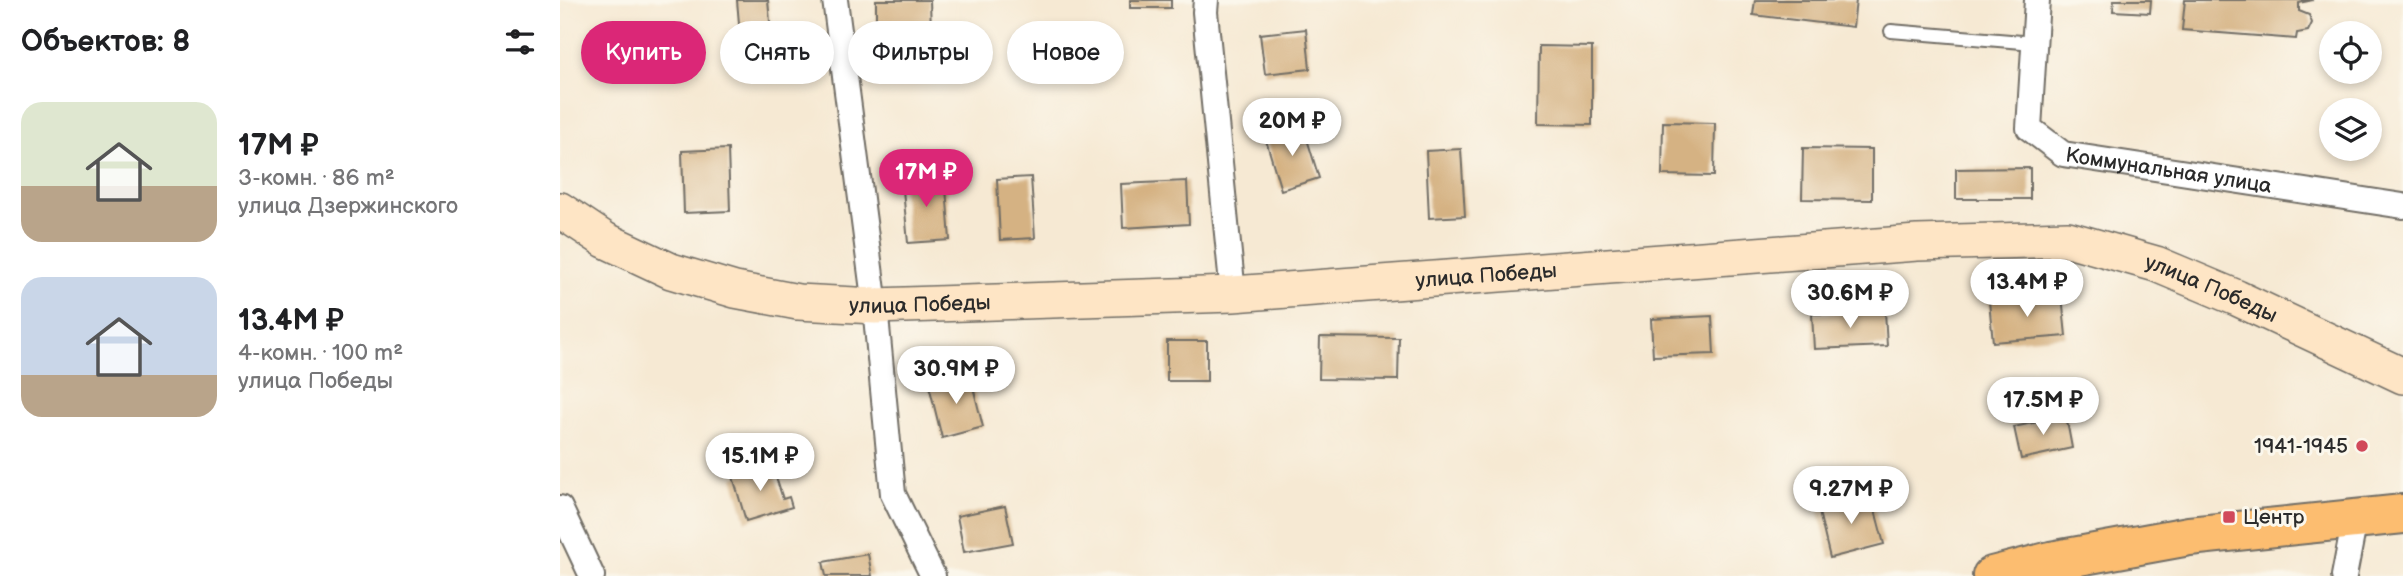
<!DOCTYPE html>
<html lang="ru">
<head>
<meta charset="utf-8">
<style>
  :root { --surface:#fff; --page:#f6f6f6; --text:#202124; --muted:#757577; --accent:#db2777 }
  body { margin:0; font-family:"Balsamiq Sans",sans-serif; background:var(--page); color:var(--text); height:100vh; display:flex; flex-direction:column; font-size:26px; white-space:nowrap }
  * { box-sizing:border-box; margin:0 }
  p { font-size:23px; color:var(--muted) }
  .icon { flex:none; width:38px; height:38px; fill:none; stroke:currentColor; stroke-width:2; stroke-linecap:round; stroke-linejoin:round }
  .map { position:relative; flex:1; overflow:hidden }
  .sheet { display:flex; flex-direction:column; background:var(--surface); width:560px }
  .sheet>* { flex:none }
  .banner { position:absolute; left:21px; top:21px; width:665px; height:63px; display:flex; gap:14px }
  .controls { position:absolute; left:1759px; top:21px; display:grid; gap:14px }
  .controls a { display:grid; place-items:center; width:63px; height:63px; border-radius:50%; background:var(--surface); box-shadow:0 4px 10px #0003; font-size:35px }
  .price { position:absolute; translate:-50% -60px; padding:0 16px; border-radius:24px; background:#fff; color:#222; font-size:23px; line-height:46px; filter:drop-shadow(0 2px 4px #0008) }
  .price::after { content:''; position:absolute; left:50%; top:42px; width:21px; height:16px; margin-left:-10px; background:inherit; clip-path:polygon(0 0,100% 0,50% 100%) }
  .price.selected { background:var(--accent); color:#fff }
  ul { padding:0; list-style:none }
  li { display:flex; align-items:center; gap:21px; height:175px; padding:0 21px }
  li span { display:grid; place-items:center; flex:none; width:196px; height:140px; border-radius:21px; color:#555 }
  li>.icon { margin-inline-start:auto }
  span .icon { width:84px; height:84px; fill:#fffc; stroke-width:1 }
  li b { font-size:30px }
  h2 { display:flex; justify-content:space-between; align-items:center; height:84px; padding:0 21px; font-size:30px }
  .chip { padding:0 24px; border-radius:32px; background:var(--surface); box-shadow:0 4px 10px #0003; font-size:24px; line-height:63px }
  .chip.selected { background:var(--accent); color:#fff }
  main { display:flex; flex:1; min-height:0 }
  .map>svg:first-child { display:block }
  .building { fill:#d5b283 }
  .lines { fill:none; stroke-linecap:round; stroke-linejoin:round }
  .service-casing { stroke:#726e66; stroke-width:16 }
  .minor-casing { stroke:#726e66; stroke-width:28 }
  .secondary-casing { stroke:#726e66; stroke-width:38 }
  .primary-casing { stroke:#726e66; stroke-width:42 }
  .service { stroke:#fff; stroke-width:12 }
  .minor { stroke:#fff; stroke-width:24 }
  .secondary { stroke:#fee5c5; stroke-width:35 }
  .primary { stroke:#fcbd6f; stroke-width:38 }
  .poi-dot { fill:#d1495b; stroke:#fbf7ec; stroke-width:2.5 }
  .labels { text-anchor:middle; dominant-baseline:central; stroke-width:6; stroke-linejoin:round; paint-order:stroke }
  .street-label { font-size:21px; fill:#2b2b2b; stroke:#fbf7ec }
  .poi-label { font-size:21px; fill:#2b2b2b; stroke:#fbf7ec; text-anchor:end }
</style>
</head>
<body>
<main>
<section class="sheet">
<h2>Объектов: 8<svg class="icon" aria-label="filters" viewBox="0 0 24 24"><path d="M4 7h16M4 17h16"/><circle cx="9" cy="7" r="2"/><circle cx="15" cy="17" r="2"/></svg></h2>
<ul>
<li><span style="background:linear-gradient(#dfe7d0 60%,#b9a48a 0)"><svg class="icon" aria-label="home" viewBox="0 0 24 24"><path d="M3 11l9-7 9 7M6 9v11h12V9"/></svg></span><div><b>17M ₽</b><p>3-комн. · 86 m²</p><p>улица Дзержинского</p></div></li>
<li><span style="background:linear-gradient(#c9d6e8 70%,#b9a48a 0)"><svg class="icon" aria-label="home" viewBox="0 0 24 24"><path d="M3 11l9-7 9 7M6 9v11h12V9"/></svg></span><div><b>13.4M ₽</b><p>4-комн. · 100 m²</p><p>улица Победы</p></div></li>
</ul>
</section>
<div class="map">
<svg width="1843" height="576" viewBox="0 0 1843 576">
  <rect width="100%" height="100%" fill="#fbf7ec"/>
  <filter id="ink" filterUnits="userSpaceOnUse"><feTurbulence type="fractalNoise" baseFrequency=".0143" numOctaves="2"/><feDisplacementMap in="SourceGraphic" scale="14" xChannelSelector="R" yChannelSelector="G"/><feConvolveMatrix kernelMatrix="1 2 1 2 8 2 1 2 1" color-interpolation-filters="sRGB"/></filter>
  <filter id="wash" filterUnits="userSpaceOnUse"><feTurbulence type="fractalNoise" baseFrequency=".00686" numOctaves="4" result="noise"/><feDisplacementMap in="SourceGraphic" scale="28" xChannelSelector="R" yChannelSelector="G"/><feGaussianBlur stdDeviation="1.57" result="paint"/><feColorMatrix in="noise" values="0 0 0 0 0 0 0 0 0 0 0 0 0 0 0 0 0 1.4 0 .05"/><feComposite in="paint" operator="in"/></filter>
  <g filter="url(#wash)">
    <rect width="100%" height="100%" fill="#f6e9d3"/>
    <g id="blocks">
      <path class="building" d="M177,0H208L211,33L180,35Z
        M316,0H370L371,32L316,33Z
        M570,0H611V8H570Z
        M1195,0H1296L1293,27L1193,15Z
        M1554,0H1591L1590,13L1553,11Z
        M1625,0H1753L1739,3V11L1749,15L1752,23L1748,31L1737,33L1736,39L1622,30Z
        M746,29L750,69L705,74L700,34Z
        M979,46L1032,47V125L978,124Z
        M1103,122L1155,123L1154,176L1102,175Z
        M743,126L759,178L721,190L705,137Z
        M1243,148L1312,149V200L1242,199Z
        M168,149L170,211L124,213L122,151Z
        M901,149L905,216L869,218L866,151Z
        M1470,168V199H1396V169Z
        M385,175L390,240L348,243L342,179Z
        M471,177L475,238L440,240L437,179Z
        M627,181L629,224L563,228L561,184Z
        M1502,296L1506,336L1433,342L1429,301Z
        M1325,311L1327,346L1254,349L1252,314Z
        M1152,316L1154,354L1093,356L1091,319Z
        M760,337L839,338L838,380L759,379Z
        M607,341H647V381H607Z
        M410,375L423,427L382,438L369,385Z
        M1506,416L1512,448L1461,459L1454,427Z
        M212,465L223,499L229,497L232,507L186,521L173,477Z
        M1311,495L1324,544L1270,558L1258,508Z
        M445,506L453,543L404,552L397,516Z
        M308,554L312,576H266L263,562Z"/>
    </g>
  </g>
  <g filter="url(#ink)">
    <use href="#blocks" fill-opacity="0" stroke="#726e66" stroke-width="2"/>
    <g class="lines">
      <defs>
        <path id="service" d="M1331,31L1474,43"/>
        <g id="minor">
          <path d="M275,0L315,306L333,494L373,576"/>
          <path d="M646,0L645,12L673,294"/>
          <path id="s1" d="M1477,0L1469,128L1503,154L1843,206"/>
          <path d="M0,508L32,576"/>
          <path d="M1784,576L1795,519"/>
        </g>
        <g id="secondary">
          <path id="s2" d="M0,210L45,240L111,271L175,290L238,302L315,306L673,294L1357,243L1508,239L1596,264L1677,298L1843,376"/>
        </g>
        <path id="primary" d="M1432,576L1491,561L1629,536L1843,514"/>
      </defs>
      <use href="#service" class="service-casing"/>
      <use href="#minor" class="minor-casing"/>
      <use href="#secondary" class="secondary-casing"/>
      <use href="#primary" class="primary-casing"/>
      <use href="#service" class="service"/>
      <use href="#minor" class="minor"/>
      <use href="#secondary" class="secondary"/>
      <use href="#primary" class="primary"/>
    </g>
  </g>
  <g class="poi-dot">
    <circle cx="1802" cy="446" r="7"/>
    <rect x="1662" y="510" width="14" height="14" rx="3.5"/>
  </g>
  <g class="labels">
    <g class="street-label">
      <text stroke="none"><textPath href="#s1" startOffset="278">Коммунальная улица</textPath></text>
      <text stroke="none"><textPath href="#s2" startOffset="947">улица Победы</textPath></text>
      <text stroke="none"><textPath href="#s2" startOffset="1682">улица Победы</textPath></text>
      <text stroke="none"><textPath href="#s2" startOffset="380">улица Победы</textPath></text>
    </g>
    <g class="poi-label">
      <text x="1788" y="446">1941-1945</text>
      <text x="1683" y="517" text-anchor="start">Центр</text>
    </g>
  </g>
</svg>
<div class="controls">
<a><svg class="icon" aria-label="locate" viewBox="0 0 24 24"><circle cx="12" cy="12" r="6"/><path d="M12 2v4M12 18v4M2 12h4M18 12h4"/></svg></a>
<a><svg class="icon" aria-label="layers" viewBox="0 0 24 24"><path d="M12 4l9 5-9 5-9-5zM3 14l9 5 9-5"/></svg></a>
</div>
<b class="price" style="left:732px;top:158px">20M ₽</b>
<b class="price selected" style="left:366px;top:209px">17M ₽</b>
<b class="price" style="left:1467px;top:319px">13.4M ₽</b>
<b class="price" style="left:1290px;top:330px">30.6M ₽</b>
<b class="price" style="left:396px;top:406px">30.9M ₽</b>
<b class="price" style="left:1483px;top:437px">17.5M ₽</b>
<b class="price" style="left:200px;top:493px">15.1M ₽</b>
<b class="price" style="left:1291px;top:526px">9.27M ₽</b>
<div class="banner">
<a class="chip selected">Купить</a>
<a class="chip">Снять</a>
<a class="chip">Фильтры</a>
<a class="chip">Новое</a>
</div>
</div>
</main>
</body>
</html>
